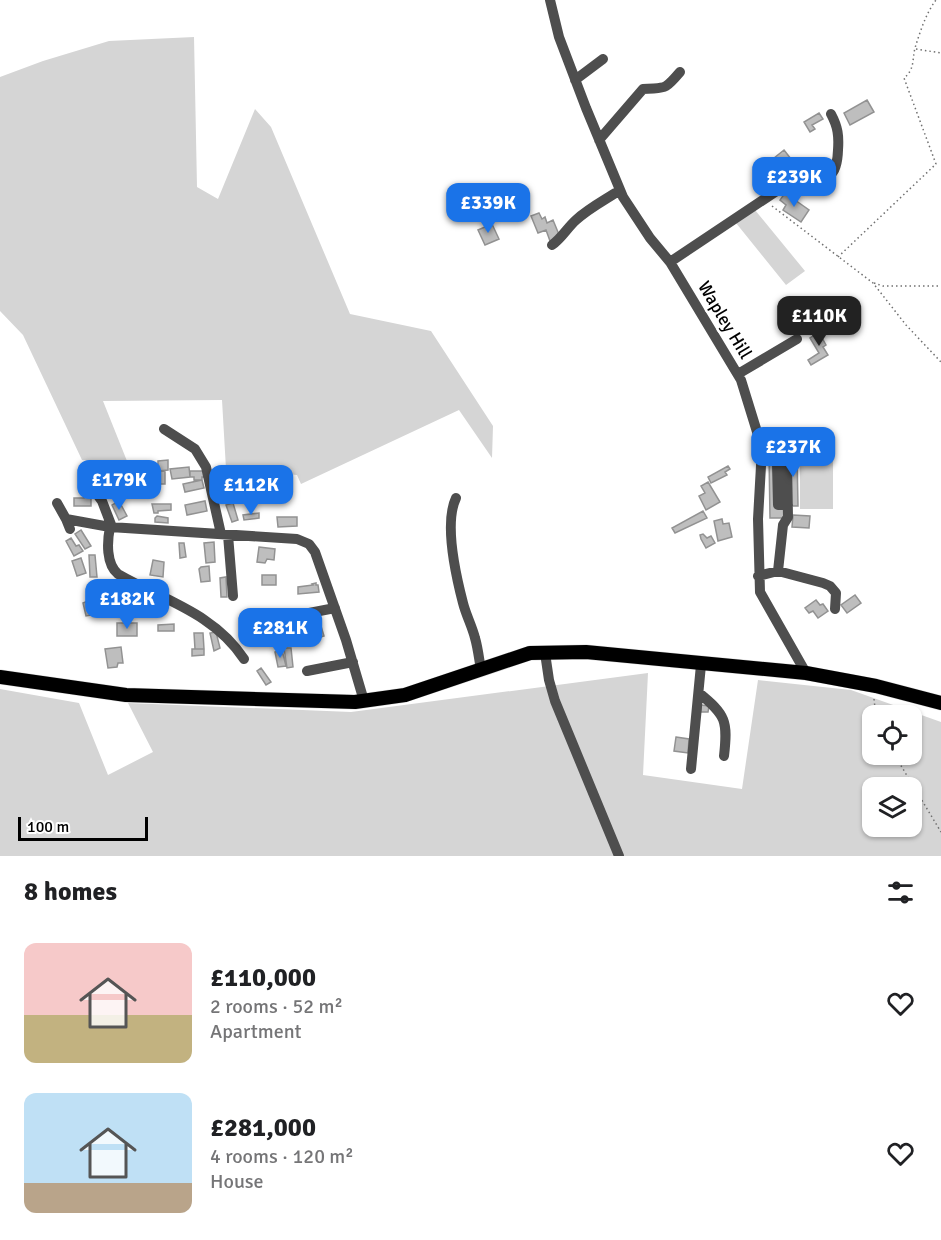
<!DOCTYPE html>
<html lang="en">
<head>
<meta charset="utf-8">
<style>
  :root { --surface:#fff; --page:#f2f2f2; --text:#202124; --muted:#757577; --accent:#1a73e8 }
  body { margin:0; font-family:Signika,sans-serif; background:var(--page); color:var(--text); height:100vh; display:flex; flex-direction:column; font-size:22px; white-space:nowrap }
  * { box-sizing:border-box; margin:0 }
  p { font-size:20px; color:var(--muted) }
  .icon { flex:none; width:33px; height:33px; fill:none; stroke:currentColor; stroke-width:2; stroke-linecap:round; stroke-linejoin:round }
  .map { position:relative; height:856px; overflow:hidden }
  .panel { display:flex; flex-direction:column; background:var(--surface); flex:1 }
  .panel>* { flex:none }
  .controls { position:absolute; left:862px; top:705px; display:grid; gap:12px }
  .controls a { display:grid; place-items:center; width:60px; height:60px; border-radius:12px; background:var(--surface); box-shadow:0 2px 4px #0004; font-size:30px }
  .scale { position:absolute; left:18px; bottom:15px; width:130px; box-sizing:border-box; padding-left:6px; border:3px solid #000; border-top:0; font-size:16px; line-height:21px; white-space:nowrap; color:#000; -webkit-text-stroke:4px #fff; paint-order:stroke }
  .price { position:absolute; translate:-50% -51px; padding:0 14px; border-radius:12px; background:var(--accent); color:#fff; font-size:20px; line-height:39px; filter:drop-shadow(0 2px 3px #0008) }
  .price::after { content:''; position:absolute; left:50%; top:36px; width:18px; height:14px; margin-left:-9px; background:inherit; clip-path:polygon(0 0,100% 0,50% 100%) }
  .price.active { background:#222; color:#fff }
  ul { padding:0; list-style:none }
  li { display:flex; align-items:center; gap:18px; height:150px; padding:0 24px }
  li span { display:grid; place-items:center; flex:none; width:168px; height:120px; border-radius:12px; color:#555 }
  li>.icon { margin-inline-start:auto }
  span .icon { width:72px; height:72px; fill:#fffc; stroke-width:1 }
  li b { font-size:26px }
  h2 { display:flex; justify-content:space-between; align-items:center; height:72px; padding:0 24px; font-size:26px }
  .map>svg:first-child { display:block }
  .green { fill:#d5d5d5; fill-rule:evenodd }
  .building { fill:#bebebe; stroke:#929292; stroke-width:1.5 }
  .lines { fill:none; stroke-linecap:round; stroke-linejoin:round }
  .major-casing { stroke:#dbdbdb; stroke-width:15 }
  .path { stroke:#707070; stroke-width:1.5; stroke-dasharray:1.5 3; stroke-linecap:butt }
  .minor { stroke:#4e4e4e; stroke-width:10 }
  .major { stroke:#000; stroke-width:14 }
  .labels { text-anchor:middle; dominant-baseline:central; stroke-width:5; stroke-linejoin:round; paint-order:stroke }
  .street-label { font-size:18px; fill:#000; stroke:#fff }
</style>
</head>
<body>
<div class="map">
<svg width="941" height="856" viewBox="0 0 941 856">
  <rect width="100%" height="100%" fill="#fff"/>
  <path class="green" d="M194,37L197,187L218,199L255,109L271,127L350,314L431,331L493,426L492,458L459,410L301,484L297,475L226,469L222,400L103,401L129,466L82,460L23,335L0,311V77L43,61L109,41Z
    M755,210L805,271L786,285L736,223Z
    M800,449H833V509H800Z
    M648,673L643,775L742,789L758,680L851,690L941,722V856H0V689L79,703L108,775L153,752L128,703L351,712ZM873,716H912V754H873ZM873,788H912V826H873Z"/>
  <path class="building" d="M867,100L874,112L850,125L844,113Z
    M819,113L823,119L812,125L815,129L810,132L804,122Z
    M784,150L791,159L796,158L800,163L801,162L806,170L794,176L789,171L781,177L769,162Z
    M812,165L817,171L808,177L804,172Z
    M785,193L809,210L801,222L783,210L786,205L780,200Z
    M539,213L542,219L545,217L547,223L553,220L560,237L550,241L546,230L538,233L531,216Z
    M492,224L499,239L485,245L478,230Z
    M847,314L851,323L833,331L829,322Z
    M825,328L827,332L821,336L826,345L823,347L828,355L811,365L808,360L819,353L810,338Z
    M768,442H777V451H768Z
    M785,455H797L798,506H791Z
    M769,456H782L785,518H770Z
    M168,460V470L158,471V461Z
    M101,466L106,475L97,480L92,471Z
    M728,466L730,469L725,472L727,475L711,483L708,477Z
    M189,467L190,477L172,479L170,469Z
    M165,471V484H154L153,472Z
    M190,471H204V477H202V480H194V477H190Z
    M122,474L126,484L129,483L130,486L119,493L111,480Z
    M202,480L204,488L185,492L183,484Z
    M235,481H250V497L234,496Z
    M708,482L720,502L706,510L699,496L705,493L701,486Z
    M272,490H279V493L285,492V499L274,502V500H270V494H273Z
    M84,496H89L91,498V506H74V498H84Z
    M119,501L127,516L119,520L112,505Z
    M205,501L207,511L187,515L185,505Z
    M233,503L238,520L232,522L226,505Z
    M152,504H171V510L158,511V513H154Z
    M703,511L707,518L675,533L672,528Z
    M259,513V518L244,520L243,515Z
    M793,515L810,516L809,528L792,527Z
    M157,516L168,518V523L155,522V518Z
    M277,517H297V526L278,527Z
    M722,519L723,524L729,523L732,537L718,541L714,521Z
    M81,530L91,546L85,549L75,534Z
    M703,534L707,538L711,536L715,543L706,548L701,539L700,535Z
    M71,538L76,546L79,545L83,551L74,556L66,541Z
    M214,542L215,562L206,563L204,543Z
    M179,543H184L186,557L180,558Z
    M259,547L275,549L274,560L267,559L265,563L257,562Z
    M89,555H95L97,577H90Z
    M81,558L86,573L77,576L72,561Z
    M153,560L164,562L163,577L150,575Z
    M209,566L210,581L201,582L199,569L201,567Z
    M262,575H276V585H262Z
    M226,577L227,597H221L220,578Z
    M316,583V585H318L319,592L298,594V587L313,585L312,584Z
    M102,591L113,592L111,612H100Z
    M855,595L861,603L847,613L841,605Z
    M816,600L820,605L823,604L828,611L818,618L813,611L809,613L805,608Z
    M88,601L92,615L86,616L83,603Z
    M112,609L138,610V617L112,616Z
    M317,613L324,636L314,639L307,616Z
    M117,623H137V636H117Z
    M174,624V631H158V625Z
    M216,632L220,648L214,651L210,633Z
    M194,633H203L204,649H195Z
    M121,647L123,663H118L117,667L108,668L105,649Z
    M284,648H291L293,667L287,668Z
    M192,649H204V655L192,656Z
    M282,650L286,666L278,667L275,652Z
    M261,668L271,682L266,685L257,671Z
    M701,705L709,706L708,712H701Z
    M676,737L689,739L688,753L674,751Z"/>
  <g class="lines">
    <defs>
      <path id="major" d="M0,677L126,695L355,702L405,695L530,653L586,652L806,673L876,686L941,703"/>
    </defs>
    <use href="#major" class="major-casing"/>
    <path class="path" d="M916,49L941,53
      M772,206L873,283L906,325L941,362
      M838,257L936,164L904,78C915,69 912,60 915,48C920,32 926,13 936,0
      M874,283L883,286H941
      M874,699L876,716
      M894,754L941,832"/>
    <path class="minor" d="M550,0L559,37L586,108L623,197L650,238L670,262L741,380L762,448L758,519L760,592L806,673
      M575,80L603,59
      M599,140L643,89C665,87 663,92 680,72
      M552,245C562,238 567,228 576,220C589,208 605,200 620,190
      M670,262L781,188C786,185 792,182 798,181C824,178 837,183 838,150C839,136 838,127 831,114
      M738,374L797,339
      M164,429L195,449L206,467L221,534
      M89,483L102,501L112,527
      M456,498C444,523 456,576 463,603C466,615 472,626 475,638C478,648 479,659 481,670
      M57,503L66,519L70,529
      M66,519L110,527L297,539L309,544L315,552L346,640L364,701
      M110,527C107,542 106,564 118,574C163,600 214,613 244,659
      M228,535L233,596
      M778,571L783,525L788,517L787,463L777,464L778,505H788
      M758,576L778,571L823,583L830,586L836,593L835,609
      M304,614L335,608
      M545,653L549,680L555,701L619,856
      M307,671L353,662
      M699,693C726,715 728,721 724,756
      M691,769L701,665"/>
    <use href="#major" class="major"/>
  </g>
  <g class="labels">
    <g class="street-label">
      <text transform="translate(725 320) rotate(59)">Wapley Hill</text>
    </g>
  </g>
</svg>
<div class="controls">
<a><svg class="icon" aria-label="locate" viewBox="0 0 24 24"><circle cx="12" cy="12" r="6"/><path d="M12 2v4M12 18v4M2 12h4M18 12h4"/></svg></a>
<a><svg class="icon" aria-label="layers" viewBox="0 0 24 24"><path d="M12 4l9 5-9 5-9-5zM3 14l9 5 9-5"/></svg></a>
</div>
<div class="scale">100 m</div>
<b class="price" style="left:794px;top:208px">£239K</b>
<b class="price" style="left:488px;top:234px">£339K</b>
<b class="price active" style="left:819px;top:347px">£110K</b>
<b class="price" style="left:793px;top:478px">£237K</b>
<b class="price" style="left:119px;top:511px">£179K</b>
<b class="price" style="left:251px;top:516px">£112K</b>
<b class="price" style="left:127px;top:630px">£182K</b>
<b class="price" style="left:280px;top:659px">£281K</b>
</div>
<section class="panel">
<h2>8 homes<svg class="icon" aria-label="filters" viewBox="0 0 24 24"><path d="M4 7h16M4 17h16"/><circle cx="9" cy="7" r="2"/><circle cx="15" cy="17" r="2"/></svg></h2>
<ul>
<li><span style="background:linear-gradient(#f6c9c9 60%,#c2b280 0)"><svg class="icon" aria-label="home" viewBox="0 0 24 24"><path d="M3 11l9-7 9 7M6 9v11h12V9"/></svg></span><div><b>£110,000</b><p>2 rooms · 52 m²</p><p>Apartment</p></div><svg class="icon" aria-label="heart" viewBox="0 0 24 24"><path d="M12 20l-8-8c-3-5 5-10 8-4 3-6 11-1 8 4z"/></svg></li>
<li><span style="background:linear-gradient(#bfe0f5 75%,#b9a48a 0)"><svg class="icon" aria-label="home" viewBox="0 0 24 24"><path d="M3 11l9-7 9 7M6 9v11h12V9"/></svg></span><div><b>£281,000</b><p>4 rooms · 120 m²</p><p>House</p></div><svg class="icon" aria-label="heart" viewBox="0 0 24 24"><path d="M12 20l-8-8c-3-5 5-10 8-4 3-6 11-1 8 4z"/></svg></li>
</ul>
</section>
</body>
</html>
